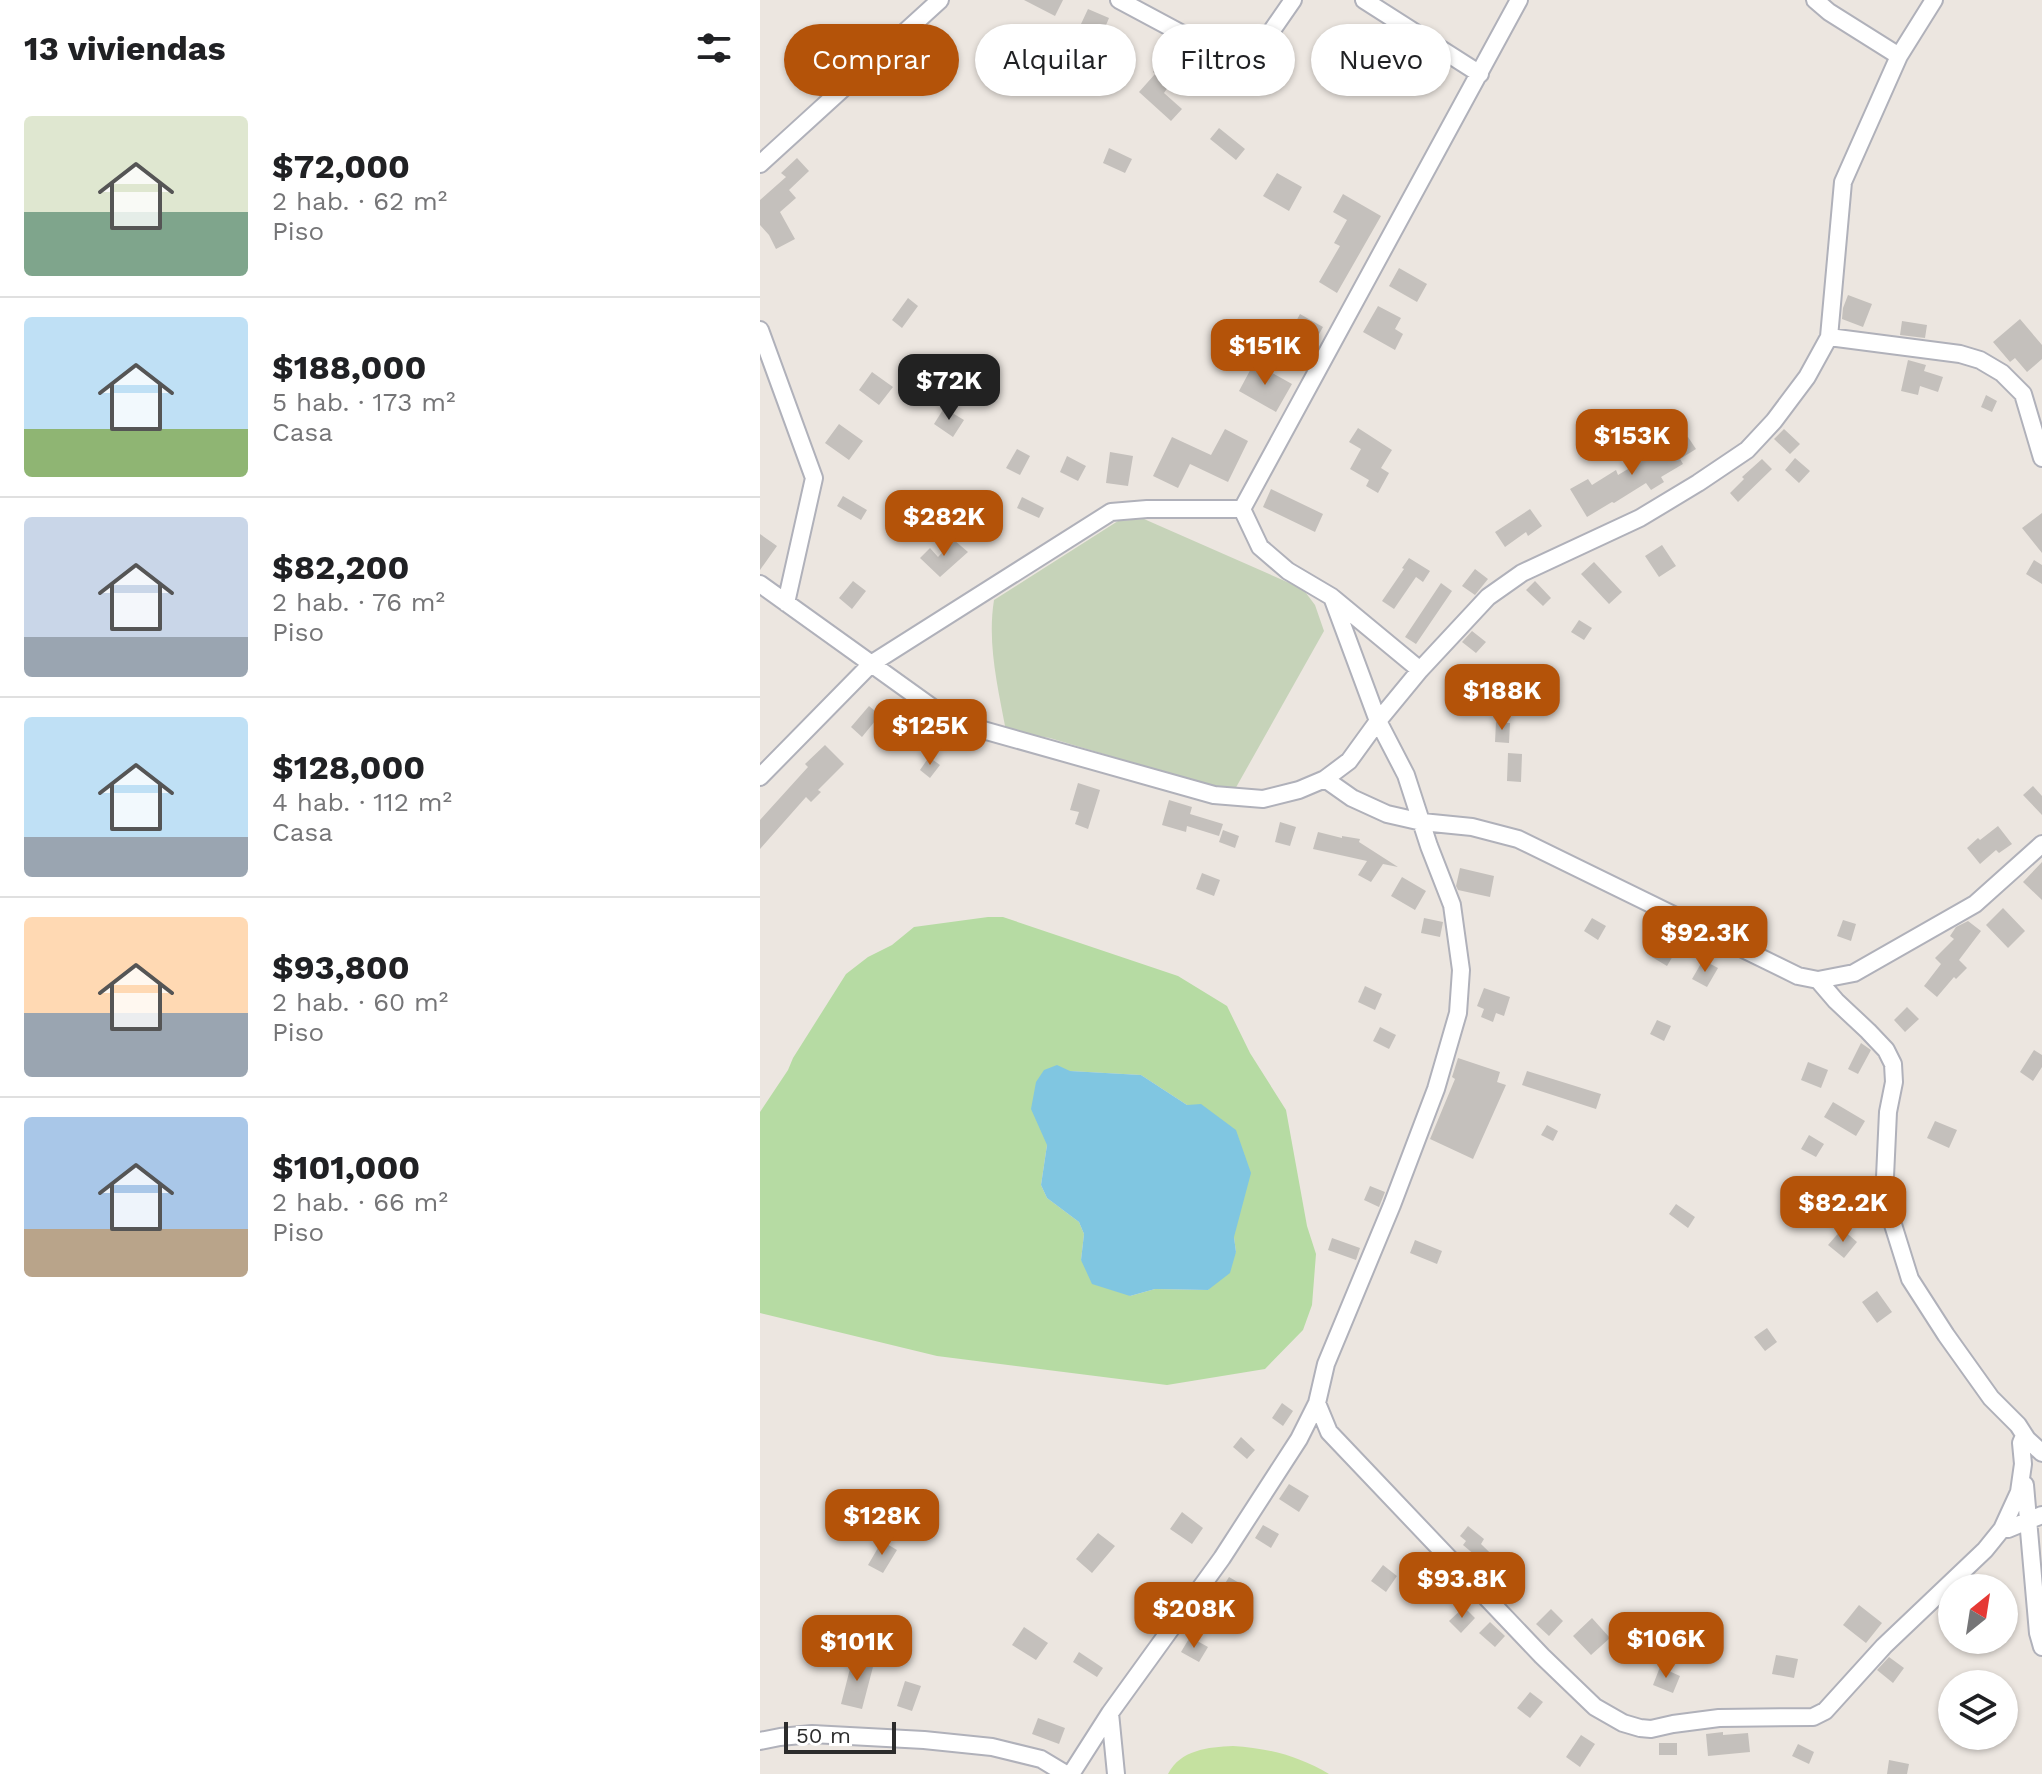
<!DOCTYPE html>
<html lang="es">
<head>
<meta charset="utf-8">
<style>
  :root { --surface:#fff; --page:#f6f6f6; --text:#202124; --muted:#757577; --line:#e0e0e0; --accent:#b45309 }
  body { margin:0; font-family:"Work Sans",sans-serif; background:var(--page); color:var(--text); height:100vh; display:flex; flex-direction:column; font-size:30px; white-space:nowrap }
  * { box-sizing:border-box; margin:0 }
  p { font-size:26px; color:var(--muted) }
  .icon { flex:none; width:44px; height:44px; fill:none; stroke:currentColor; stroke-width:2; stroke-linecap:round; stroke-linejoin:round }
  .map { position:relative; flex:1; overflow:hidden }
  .sheet { display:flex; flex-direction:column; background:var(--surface); width:760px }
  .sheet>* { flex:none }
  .banner { position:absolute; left:24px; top:24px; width:760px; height:72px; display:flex; gap:16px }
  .needle { width:52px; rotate:30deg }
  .buttons { position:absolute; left:1178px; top:1574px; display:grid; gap:16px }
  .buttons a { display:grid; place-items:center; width:80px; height:80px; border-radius:50%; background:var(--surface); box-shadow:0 2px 6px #0004; font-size:40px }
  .scale { position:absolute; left:24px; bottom:20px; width:112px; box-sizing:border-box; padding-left:8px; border:4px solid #2c2c2c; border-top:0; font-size:22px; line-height:28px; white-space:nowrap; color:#2c2c2c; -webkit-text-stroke:6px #fff; paint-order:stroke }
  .price { position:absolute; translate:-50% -68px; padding:0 18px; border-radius:16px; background:var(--accent); color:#fff; font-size:26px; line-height:52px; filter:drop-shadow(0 2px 4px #0008) }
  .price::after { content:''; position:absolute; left:50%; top:48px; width:24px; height:18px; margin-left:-12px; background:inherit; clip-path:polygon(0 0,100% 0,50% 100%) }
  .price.on { background:#222; color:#fff }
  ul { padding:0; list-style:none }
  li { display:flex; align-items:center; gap:24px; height:200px; padding:0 24px }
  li+li { border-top:2px solid var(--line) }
  li span { display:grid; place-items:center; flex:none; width:224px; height:160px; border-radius:8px; color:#555 }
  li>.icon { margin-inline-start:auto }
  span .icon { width:96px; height:96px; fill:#fffc; stroke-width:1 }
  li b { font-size:34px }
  h2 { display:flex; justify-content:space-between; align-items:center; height:96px; padding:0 24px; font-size:34px }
  .tag { padding:0 28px; border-radius:36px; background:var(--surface); box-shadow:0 2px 6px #0004; font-size:28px; line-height:72px }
  .tag.on { background:var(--accent); color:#fff }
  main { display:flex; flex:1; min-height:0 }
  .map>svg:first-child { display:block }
  .green { fill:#b6dba3; fill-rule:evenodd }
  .cemetery { fill:#c6d3b9 }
  .pitch { fill:#c5e1a0 }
  .water { fill:#80c6e1 }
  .building { fill:#c4c0bc }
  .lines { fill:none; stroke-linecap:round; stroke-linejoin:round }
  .minor-casing { stroke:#b0b1ba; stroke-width:20 }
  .minor { stroke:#fff; stroke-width:16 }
</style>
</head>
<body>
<main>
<section class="sheet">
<h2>13 viviendas<svg class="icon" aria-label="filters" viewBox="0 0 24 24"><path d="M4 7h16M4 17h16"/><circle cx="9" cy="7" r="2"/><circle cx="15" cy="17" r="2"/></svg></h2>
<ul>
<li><span style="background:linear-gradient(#dfe7d0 60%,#7fa58c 0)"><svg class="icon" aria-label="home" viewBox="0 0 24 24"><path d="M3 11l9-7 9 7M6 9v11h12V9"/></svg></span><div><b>$72,000</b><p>2 hab. · 62 m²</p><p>Piso</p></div></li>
<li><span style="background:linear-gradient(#bfe0f5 70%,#8fb573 0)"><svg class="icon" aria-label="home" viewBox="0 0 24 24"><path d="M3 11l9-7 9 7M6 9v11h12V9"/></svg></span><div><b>$188,000</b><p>5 hab. · 173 m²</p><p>Casa</p></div></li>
<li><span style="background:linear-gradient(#c9d6e8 75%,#9aa5b1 0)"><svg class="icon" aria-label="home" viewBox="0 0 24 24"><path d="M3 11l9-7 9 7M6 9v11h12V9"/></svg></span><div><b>$82,200</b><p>2 hab. · 76 m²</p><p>Piso</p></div></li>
<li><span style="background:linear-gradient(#bfe0f5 75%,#9aa5b1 0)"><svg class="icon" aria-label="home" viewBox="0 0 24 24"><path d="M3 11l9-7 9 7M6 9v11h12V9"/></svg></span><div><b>$128,000</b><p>4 hab. · 112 m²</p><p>Casa</p></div></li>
<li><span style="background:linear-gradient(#ffd9b3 60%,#9aa5b1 0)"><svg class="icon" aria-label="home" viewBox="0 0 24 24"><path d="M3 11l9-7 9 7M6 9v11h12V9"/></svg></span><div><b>$93,800</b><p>2 hab. · 60 m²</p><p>Piso</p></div></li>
<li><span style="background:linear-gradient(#a9c7e8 70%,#b9a48a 0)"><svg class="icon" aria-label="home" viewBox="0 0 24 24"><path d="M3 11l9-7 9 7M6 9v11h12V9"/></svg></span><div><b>$101,000</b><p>2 hab. · 66 m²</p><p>Piso</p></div></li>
</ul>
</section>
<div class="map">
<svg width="1282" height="1774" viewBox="0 0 1282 1774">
  <rect width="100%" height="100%" fill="#ece6e0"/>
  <path class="green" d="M228,917H243L418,976L467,1006L490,1053L526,1110L547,1226L556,1254L552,1305L543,1330L505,1369L407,1385L177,1356L0,1313V1112L28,1070L33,1058L86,974L108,957L132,945L154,927ZM309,1071L381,1075L427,1105L474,1237L476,1252L448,1290L395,1289L370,1296L321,1260L324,1234L319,1222L287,1198L281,1185L287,1145Z"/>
  <path class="cemetery" d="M384,519L543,589L555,605L564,631L474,791L407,773L290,738L246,731C238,687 227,644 234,600L358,521Z"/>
  <path class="pitch" d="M473,1746C508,1748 538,1756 569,1774H408C420,1750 448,1747 473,1746Z"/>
  <path class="water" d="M297,1065L310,1071L381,1075L427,1105L441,1104L476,1130L491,1173L474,1237L476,1252L470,1273L448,1290L395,1289L370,1296L332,1284L321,1260L324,1234L319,1222L287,1198L281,1185L287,1145L271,1109L276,1082L284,1070Z"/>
  <path class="building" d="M264,0H303L295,16Z
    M328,9L349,18L336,49L314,39Z
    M413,43L430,54L404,93L422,109L411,121L379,92L395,74L393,72Z
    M459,128L485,149L476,160L450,139Z
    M349,148L372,159L365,173L343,163Z
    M37,158L49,171L29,190L36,198L20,212L35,239L16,249L9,235L0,225V200L26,177L21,173Z
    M517,173L542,187L529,211L503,196Z
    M583,194L621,216L577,293L559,282L580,246L574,243L587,220L573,212Z
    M639,268L667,284L657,302L629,286Z
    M1088,295L1112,304L1103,327L1082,319L1083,308Z
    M148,298L158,306L142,328L132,320Z
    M618,306L641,318L635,329L643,334L635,350L603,332Z
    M540,314L563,327L550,350L527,338Z
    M1260,319L1282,345V359L1267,372L1255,358L1250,362L1233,342Z
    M1142,321L1167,325L1165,338L1140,335Z
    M1148,360L1166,365L1164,371L1183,377L1178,392L1160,386L1158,395L1141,391Z
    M494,363L532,384L516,412L479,391Z
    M112,372L133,387L119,405L99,390Z
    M1226,395L1237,401L1232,412L1221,407Z
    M184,408L204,420L193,437L174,424Z
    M79,424L103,441L89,460L65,443Z
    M598,428L632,450L621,468L629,473L618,493L606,486L609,480L590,469L601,449L589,442Z
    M465,429L488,441L468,482L430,464L418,488L393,476L412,437L451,455Z
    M1024,429L1040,444L1030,454L1014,439Z
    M928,437L936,449L920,459L923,464L901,477L904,482L891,490L886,483L854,503L852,502L827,517L810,489L828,479L832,485L856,470L858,475L898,451L895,447L908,439L912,446Z
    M257,449L270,456L260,475L246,468Z
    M350,452L373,456L368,486L346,483Z
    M307,456L326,466L318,481L300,472Z
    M1035,458L1050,471L1039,483L1025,470Z
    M1002,459L1012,469L978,502L970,493L984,479L982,477Z
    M511,489L563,514L555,532L503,507Z
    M83,496L107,510L101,520L77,506Z
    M262,497L284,508L279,518L257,508Z
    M770,509L782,526L768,536L766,532L745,547L735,532Z
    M1282,513V553L1262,528Z
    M0,534L17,546L0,570Z
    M194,540L208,552L180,577L160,558L170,548L178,557Z
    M902,545L916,566L899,577L885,556Z
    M649,558L670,571L663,582L656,577L634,609L622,601L644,569L642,568Z
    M1274,560L1282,565V584L1266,574Z
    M834,562L862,592L849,604L821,574Z
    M715,569L728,579L715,595L702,586Z
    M93,581L106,591L92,609L79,598Z
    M775,581L791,598L783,606L766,590Z
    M681,583L692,591L656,644L645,637Z
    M819,620L832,628L824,640L811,632Z
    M712,631L726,642L716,653L702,642Z
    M109,706L120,715L102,737L91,727Z
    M736,722L750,723L749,743L735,742Z
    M65,745L84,764L58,790L61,792L51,802L46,797L0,849V820L48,767L45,764Z
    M748,753L762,754L761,782L747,781Z
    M169,757L180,765L170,778L160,770Z
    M318,783L340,790L328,829L315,824L319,812L310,810Z
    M1273,786L1282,796V815L1263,795Z
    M409,800L432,807L430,814L463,824L459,836L427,826L426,832L402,825Z
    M520,822L536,827L530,846L515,842Z
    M1238,826L1252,844L1239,853L1236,850L1220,864L1207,848L1218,838L1220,840Z
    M463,830L479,836L475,848L459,842Z
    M558,832L582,838V836L600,839L599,842L638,867L623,864L611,882L598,875L607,861L553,849Z
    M1282,862V900L1263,882Z
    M700,868L734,876L730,897L698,890L696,886Z
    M442,873L460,880L454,896L436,889Z
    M642,877L666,891L655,910L631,896Z
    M1243,908L1265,931L1248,948L1226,925Z
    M664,918L683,922L680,937L661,933Z
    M832,918L846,926L838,940L824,931Z
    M1083,920L1096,924L1091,941L1077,936Z
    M1208,921L1221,931L1199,960L1207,968L1196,979L1194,977L1177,997L1164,986L1181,964L1175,958L1194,939L1190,936L1196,927Z
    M903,940L917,949L907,966L892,957Z
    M943,960L958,968L947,987L932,979Z
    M605,986L622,994L615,1010L598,1002Z
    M724,988L750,997L744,1016L736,1013L733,1022L721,1017L724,1009L717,1006Z
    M1147,1007L1159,1019L1145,1032L1134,1020Z
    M897,1020L911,1026L904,1041L890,1034Z
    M620,1027L636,1035L629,1049L613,1041Z
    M1101,1043L1111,1050L1098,1074L1088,1069Z
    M1274,1050L1282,1055V1067L1273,1081L1260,1072Z
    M698,1058L740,1072L737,1082L746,1085L713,1159L670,1139L695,1079L692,1077Z
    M1048,1062L1068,1070L1061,1088L1041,1080Z
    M767,1071L841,1094L836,1109L762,1085Z
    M1073,1102L1105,1121L1096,1136L1064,1117Z
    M1175,1121L1197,1130L1189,1148L1167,1138Z
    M787,1125L798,1131L793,1141L781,1135Z
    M1049,1135L1064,1144L1056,1157L1041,1149Z
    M610,1186L625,1192L619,1207L604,1200Z
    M916,1204L935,1217L928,1228L909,1214Z
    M1082,1229L1097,1242L1084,1258L1068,1245Z
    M572,1238L600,1248L596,1260L568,1250Z
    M655,1240L682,1251L677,1264L650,1253Z
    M1117,1291L1132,1312L1117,1323L1102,1302Z
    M1007,1328L1017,1342L1005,1351L994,1337Z
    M522,1403L533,1411L523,1426L512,1418Z
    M481,1437L495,1450L487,1459L473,1447Z
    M529,1484L549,1496L539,1512L519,1499Z
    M422,1512L443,1528L432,1544L410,1529Z
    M503,1525L519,1534L511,1548L495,1538Z
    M708,1526L724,1539L721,1544L763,1585L751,1598L723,1571L728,1566L703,1545L706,1541L700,1536Z
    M338,1533L355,1546L332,1573L316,1559Z
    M122,1541L137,1550L123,1573L108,1565Z
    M623,1565L637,1576L626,1592L611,1581Z
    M469,1577L488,1588L464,1625L446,1614Z
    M1099,1605L1122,1623L1106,1643L1083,1625Z
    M704,1607L715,1618L701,1633L689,1621Z
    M791,1609L803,1621L789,1636L776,1624Z
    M832,1618L850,1638L831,1655L813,1636Z
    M730,1622L745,1636L735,1647L719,1633Z
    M264,1627L288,1643L276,1660L252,1645Z
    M430,1637L448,1647L439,1662L421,1652Z
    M319,1652L343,1668L337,1677L313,1662Z
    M1016,1655L1038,1659L1034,1678L1012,1674Z
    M93,1657L114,1663L102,1709L81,1704Z
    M1129,1657L1144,1668L1133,1683L1117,1670Z
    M900,1667L920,1676L913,1693L893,1685Z
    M145,1681L161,1686L152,1711L137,1706Z
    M770,1692L783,1702L770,1718L757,1708Z
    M278,1718L305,1728L299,1744L272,1734Z
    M963,1732V1735L988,1733L990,1752L948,1756L946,1734Z
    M821,1735L835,1744L820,1767L806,1757Z
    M899,1743H917V1755H899Z
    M1038,1744L1054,1752L1049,1764L1032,1756Z
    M1129,1760L1149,1764L1147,1774H1127Z"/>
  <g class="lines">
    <defs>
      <path id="minor" d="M359,0L486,68L533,0
        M604,0L720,74
        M1055,0L1069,12L1139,56
        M0,164L180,0
        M0,330L54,478L26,603
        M1069,337L1200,354L1220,360L1242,373L1263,394L1282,458
        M482,509L759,0
        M0,584L191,721L454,795L503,799L539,790L565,779L589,761L618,721L660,670L728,597L762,573L880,518L938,483L987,450L1014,421L1047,377L1069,337L1083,182L1139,56L1174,0
        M573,598L660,670
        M0,777L111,664L351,512L387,509H482
        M565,779L592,798L627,814L662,822L712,827L758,839L1038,976L1058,980L1094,973L1215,904L1282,844
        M1058,980L1076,1001L1108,1031L1126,1050L1133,1064L1134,1082L1128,1112L1125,1177L1130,1215L1150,1279L1186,1335L1231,1398L1258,1425L1267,1439L1282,1453
        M557,1403L569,1432L782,1656L835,1707L863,1723L880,1728L891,1729L913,1724L959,1718L1053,1717L1065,1711L1124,1646L1225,1550L1242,1529L1259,1492L1263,1464L1261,1443L1264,1436
        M1265,1485L1278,1633L1282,1647
        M1242,1529H1248L1282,1515
        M350,1713L356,1774
        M0,1741L20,1737L52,1734L164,1740L232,1747L281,1759L306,1774
        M311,1774L350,1713L462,1558L539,1439L557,1403L566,1364L632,1205L676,1089L698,1013L701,970L692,905L669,846L646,775L618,721L572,597L528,571L500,547L482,509"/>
    </defs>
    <use href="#minor" class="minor-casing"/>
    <use href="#minor" class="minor"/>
  </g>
</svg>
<div class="buttons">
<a><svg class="needle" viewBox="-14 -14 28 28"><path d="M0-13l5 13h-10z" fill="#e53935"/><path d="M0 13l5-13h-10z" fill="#757577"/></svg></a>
<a><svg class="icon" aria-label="layers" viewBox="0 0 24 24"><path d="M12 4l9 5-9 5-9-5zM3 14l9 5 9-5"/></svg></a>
</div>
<div class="scale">50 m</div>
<b class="price" style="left:505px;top:387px">$151K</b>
<b class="price on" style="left:189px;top:422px">$72K</b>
<b class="price" style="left:872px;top:477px">$153K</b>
<b class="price" style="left:184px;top:558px">$282K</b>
<b class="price" style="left:742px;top:732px">$188K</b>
<b class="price" style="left:170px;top:767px">$125K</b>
<b class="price" style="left:945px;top:974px">$92.3K</b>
<b class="price" style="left:1083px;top:1244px">$82.2K</b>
<b class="price" style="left:122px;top:1557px">$128K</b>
<b class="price" style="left:702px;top:1620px">$93.8K</b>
<b class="price" style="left:434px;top:1650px">$208K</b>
<b class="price" style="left:906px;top:1680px">$106K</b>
<b class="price" style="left:97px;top:1683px">$101K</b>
<div class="banner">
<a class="tag on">Comprar</a>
<a class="tag">Alquilar</a>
<a class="tag">Filtros</a>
<a class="tag">Nuevo</a>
</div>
</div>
</main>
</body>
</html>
